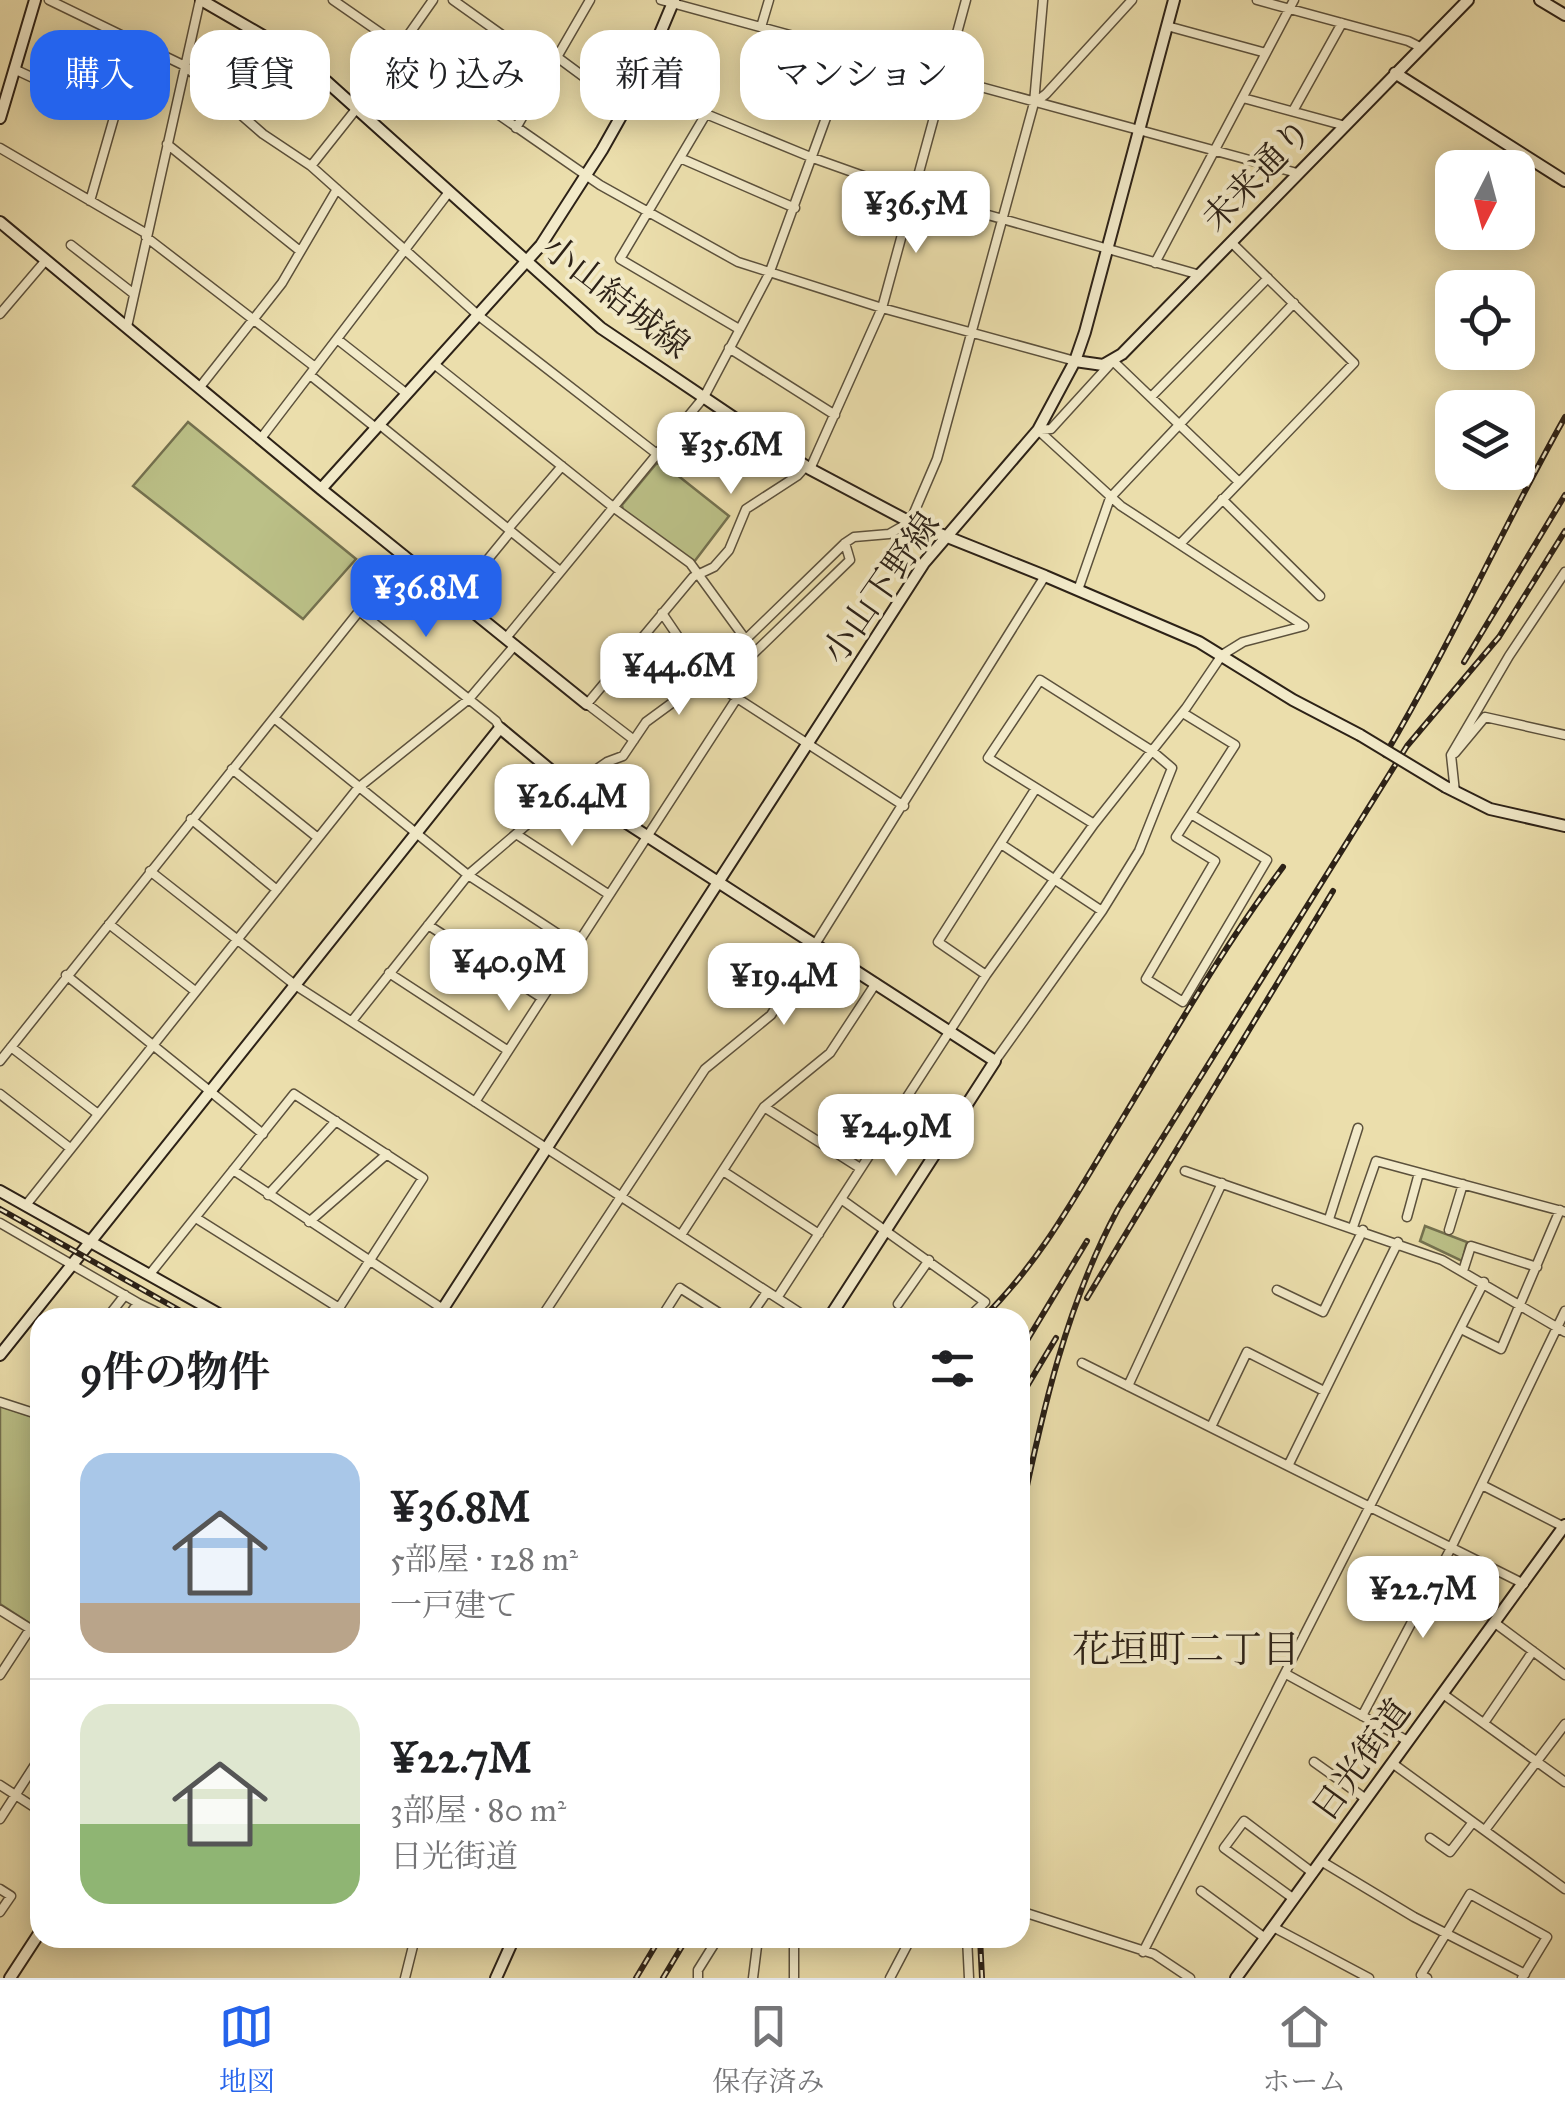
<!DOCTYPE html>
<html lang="ja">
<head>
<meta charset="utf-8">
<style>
  :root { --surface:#fff; --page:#f6f6f6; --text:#202124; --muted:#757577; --line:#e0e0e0; --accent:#2563eb }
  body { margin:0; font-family:"IM FELL Great Primer","Noto Serif JP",serif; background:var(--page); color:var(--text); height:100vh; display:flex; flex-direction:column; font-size:38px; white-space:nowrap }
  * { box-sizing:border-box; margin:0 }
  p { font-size:32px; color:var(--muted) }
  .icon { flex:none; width:55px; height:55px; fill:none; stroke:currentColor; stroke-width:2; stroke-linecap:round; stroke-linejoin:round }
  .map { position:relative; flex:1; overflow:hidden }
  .sheet { position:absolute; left:30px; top:1308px; width:1000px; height:640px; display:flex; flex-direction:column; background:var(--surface); border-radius:30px; box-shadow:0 5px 25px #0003 }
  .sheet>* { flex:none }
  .top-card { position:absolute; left:30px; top:30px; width:1000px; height:90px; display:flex; gap:20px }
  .needle { width:65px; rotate:186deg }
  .tools { position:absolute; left:1435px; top:150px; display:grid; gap:20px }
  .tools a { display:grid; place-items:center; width:100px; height:100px; border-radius:20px; background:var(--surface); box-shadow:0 5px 25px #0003; font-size:50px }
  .price { position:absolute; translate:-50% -85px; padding:0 22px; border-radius:20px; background:#fff; color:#222; font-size:32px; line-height:65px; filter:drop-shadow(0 2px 5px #0008) }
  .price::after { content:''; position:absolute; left:50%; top:60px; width:30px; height:22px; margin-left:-15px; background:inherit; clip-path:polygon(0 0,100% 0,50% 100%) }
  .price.on { background:var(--accent); color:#fff }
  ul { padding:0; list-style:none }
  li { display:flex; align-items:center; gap:30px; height:250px; padding:0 50px }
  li+li { border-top:2px solid var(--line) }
  li span { display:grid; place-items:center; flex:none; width:280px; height:200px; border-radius:30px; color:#555 }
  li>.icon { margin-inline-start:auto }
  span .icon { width:120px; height:120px; fill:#fffc; stroke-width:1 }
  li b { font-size:42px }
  h2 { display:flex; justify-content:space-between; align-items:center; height:120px; padding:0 50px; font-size:42px }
  .tag { padding:0 35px; border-radius:30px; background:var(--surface); box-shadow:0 5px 25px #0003; font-size:35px; line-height:90px }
  .tag.on { background:var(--accent); color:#fff }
  .tabs { display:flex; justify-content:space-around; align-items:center; height:140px; border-top:2px solid var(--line); background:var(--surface); font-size:28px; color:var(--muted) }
  .tabs a { display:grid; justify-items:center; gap:5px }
  .tabs .on { color:var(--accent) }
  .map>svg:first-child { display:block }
  .green { fill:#bbc087; stroke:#74714f; stroke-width:2.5 }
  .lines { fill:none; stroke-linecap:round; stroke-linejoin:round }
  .street-casing { stroke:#5c513c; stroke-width:11 }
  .secondary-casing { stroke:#2d2217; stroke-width:14 }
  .street { stroke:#f2eac9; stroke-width:8 }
  .secondary { stroke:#f2eac9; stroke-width:10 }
  .rail-casing { stroke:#2d2217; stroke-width:6 }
  .rail { stroke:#f2eac9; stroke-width:2.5; stroke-dasharray:8; stroke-linecap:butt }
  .secondary-bridge-casing { stroke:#2d2217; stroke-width:14; stroke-linecap:butt }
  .secondary-bridge { stroke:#f2eac9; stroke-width:10 }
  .labels { text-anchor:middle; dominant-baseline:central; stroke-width:8; stroke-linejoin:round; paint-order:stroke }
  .street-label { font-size:35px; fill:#2d2217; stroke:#f2eac9 }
  .neighbourhood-label { font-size:38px; fill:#2d2217; stroke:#f2eac9 }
</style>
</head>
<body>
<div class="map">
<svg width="1565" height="1978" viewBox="0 0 1565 1978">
  <rect width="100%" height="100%" fill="#ebdeac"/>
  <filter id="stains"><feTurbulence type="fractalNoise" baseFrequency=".002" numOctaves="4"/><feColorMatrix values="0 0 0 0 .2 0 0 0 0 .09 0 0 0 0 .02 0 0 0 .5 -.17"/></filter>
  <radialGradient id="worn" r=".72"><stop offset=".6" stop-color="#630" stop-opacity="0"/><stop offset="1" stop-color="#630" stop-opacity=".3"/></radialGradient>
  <path class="green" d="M188,422L356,559L303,619L133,486Z
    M662,463L729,516L694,562L623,511L622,505L656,464Z
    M1425,1226L1467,1242L1462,1261L1420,1241Z
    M0,1406L40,1419V1630L0,1604Z"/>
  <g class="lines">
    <defs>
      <path id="street" d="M49,0L185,66L263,134L311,166L479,316L657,454
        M333,0L600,185L738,262L882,308L1075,361
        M453,0L550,69
        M661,0L1297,173
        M1257,0L1408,41L1422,48
        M1167,26L1266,53
        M761,27L769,0
        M557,57L626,108
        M14,69L115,116
        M638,86L813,158L914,194L1200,275
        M1243,98L1342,125
        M1034,103L1046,94L1132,0
        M1293,111L1342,23
        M706,114L620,259L739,329
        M516,128L590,0
        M167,144L300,251
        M0,148L147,234
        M680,158L795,208
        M311,166L357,108L433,0
        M90,201L136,41
        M146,237L315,367
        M71,245L134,294
        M1155,263L1294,0
        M0,314L46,260
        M127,327L200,0
        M337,339L407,394
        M729,348L835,415
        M434,364L613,507L690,563L746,640
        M310,375L376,428
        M200,387L282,283L337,189
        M1151,397L1268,278
        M380,425L560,571
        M1038,430L1051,429L1113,361L1239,482
        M262,437L449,192
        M810,469L882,308L966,0
        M1222,499L1320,596
        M508,529L562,466
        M1180,544L1354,363L1231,242
        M1078,590L1110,498L1294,303
        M457,597L511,531
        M359,611L496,721L500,728
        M662,613L706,678L904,806
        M506,638L704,397L769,274L850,52
        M719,687L850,560L845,543
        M1183,713L1235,745L1176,837L1215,861L1146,979L1183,1002L1267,860L1191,814
        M274,718L468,875L575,945
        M634,740L587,704L693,577L714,567L729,550L746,509L797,476L806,466
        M1455,753L1485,717L1565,735
        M232,769L318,838
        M1455,792L1451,755L1509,656L1565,572
        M191,819L277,890
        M516,834L608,894
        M1001,844L1102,911
        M150,871L295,985L808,1318
        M109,924L195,991
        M428,925L542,998
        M389,973L507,1050
        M66,975L263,1134
        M986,975L938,942L1036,788
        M352,1021L468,875L571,787L607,762L623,756L646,722L706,678L845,543L854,537L889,534L910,522L937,459L1034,103L1043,0
        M11,1047L98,1114
        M0,1061L404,555
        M995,1061L1102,911L1139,851L1172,768L1152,751L1040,680L988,758L1094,824
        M0,1094L70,1148
        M475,1102L737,698
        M764,1107L860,1168
        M233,1170L443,1309
        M723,1171L819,1234
        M1185,1171L1442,1260L1565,1332
        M268,1195L336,1121
        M841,1199L985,1302L968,1318
        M26,1205L358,788L469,699L515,645
        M1407,1217L1419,1173
        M1329,1219L1358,1128
        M309,1222L387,1154
        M0,1223L138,1303L169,1318
        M1353,1227L1376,1161L1565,1212
        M1449,1230L1463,1184
        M681,1235L764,1107L830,1053L876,983
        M1463,1271L1471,1246L1537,1267
        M150,1274L294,1094L423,1178L339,1308L196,1218
        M1277,1290L1323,1312L1363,1230
        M777,1298L986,975L1094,824L1186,708L1222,655L1243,642L1304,626L1121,506L1038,430
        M898,1304L929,1260
        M107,1318L125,1295
        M127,1318L138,1303
        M541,1318L705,1069L771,1015L1045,576
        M661,1318L680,1288L727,1318
        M749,1318L767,1292
        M1461,1329L1501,1349L1560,1210
        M1082,1363L1524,1584
        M1128,1386L1222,1183
        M0,1402L40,1415
        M1211,1427L1247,1352L1324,1391
        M1288,1466L1398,1242
        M1482,1485L1564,1527
        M0,1610L40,1635
        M1495,1623L1565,1675
        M1286,1674L1408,1741
        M0,1675L30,1629
        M1443,1694L1565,1782
        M1362,1716L1451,1548L1565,1311
        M1484,1723L1533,1651
        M1314,1762L1366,1799
        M1392,1763L1565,1889
        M0,1785L40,1811
        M0,1819L40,1757
        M1485,1830L1565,1724
        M1430,1838L1450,1852L1473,1822
        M1321,1861L1414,1917L1525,1974
        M0,1889L11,1896L0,1912
        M1201,1891L1265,1938
        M1294,1899L1224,1848L1244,1821L1313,1873
        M1020,1911L1154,1954L1190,1978
        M1273,1927L1369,1978
        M967,1938L969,1978
        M1143,1952L1484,1282
        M405,1978L415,1938
        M698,1978V1970L718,1938
        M753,1978L758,1938
        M794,1978V1938
        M890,1978L911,1938
        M1427,1978L1421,1975L1470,1894L1547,1937L1522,1978"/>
      <path id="secondary" d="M201,0L272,41L326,81L601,328L810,469L910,522L1045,576L1199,642L1293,700L1360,735
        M1540,0L1565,15
        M1395,73L1565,181
        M0,118L35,0
        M0,222L321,489L587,704
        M1075,361L1103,365L1122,354L1468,0
        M321,489L541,245L602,150L638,86L674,0
        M1446,787L1490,809L1565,826
        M0,1191L226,1318
        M437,1318L924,563L1038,430L1075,361L1085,332L1174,0
        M0,1355L500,728L571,787L995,1061L829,1318
        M10,1978L40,1932
        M496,1978L514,1938
        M1236,1978L1565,1525"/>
    </defs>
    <use href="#street" class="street-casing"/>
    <use href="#secondary" class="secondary-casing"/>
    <use href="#street" class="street"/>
    <use href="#secondary" class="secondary"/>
    <defs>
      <path id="rail" d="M1464,662L1565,495
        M1385,755C1450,645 1502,529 1565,417
        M0,1209L193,1318
        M1087,1298L1333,891
        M983,1318C1035,1267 1070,1206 1107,1144C1164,1051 1217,955 1283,867
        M1020,1352L1087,1241
        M1020,1398L1056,1338
        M1020,1519C1042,1413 1066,1305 1118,1209L1407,746L1499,637L1565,531
        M980,1938L982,1978
        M636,1978L660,1938
        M663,1978L687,1938"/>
    </defs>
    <use href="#rail" class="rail-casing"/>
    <use href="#rail" class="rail"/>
    <defs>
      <path id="secondary-bridge" d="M1360,735L1446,787"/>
    </defs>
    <use href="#secondary-bridge" class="secondary-bridge-casing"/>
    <use href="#secondary-bridge" class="secondary-bridge"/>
  </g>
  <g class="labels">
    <g class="street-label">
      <text transform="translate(1257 175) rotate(-46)">未来通り</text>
      <text transform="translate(616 297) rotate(38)">小山結城線</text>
      <text transform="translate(881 588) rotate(-55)">小山下野線</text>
      <text transform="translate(1361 1760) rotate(-54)">日光街道</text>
    </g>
    <g class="neighbourhood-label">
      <text x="1186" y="1649">花垣町二丁目</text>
    </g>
  </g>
  <rect width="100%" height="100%" filter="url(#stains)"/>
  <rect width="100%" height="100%" fill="url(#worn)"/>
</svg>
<div class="tools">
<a><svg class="needle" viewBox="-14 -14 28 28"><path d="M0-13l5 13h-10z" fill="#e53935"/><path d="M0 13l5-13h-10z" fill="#757577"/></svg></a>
<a><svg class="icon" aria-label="locate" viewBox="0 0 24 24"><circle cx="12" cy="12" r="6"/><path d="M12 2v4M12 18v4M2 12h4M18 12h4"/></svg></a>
<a><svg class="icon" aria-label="layers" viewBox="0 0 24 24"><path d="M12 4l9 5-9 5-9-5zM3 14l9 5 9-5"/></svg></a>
</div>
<b class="price" style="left:916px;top:256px">¥36.5M</b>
<b class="price" style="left:731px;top:497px">¥35.6M</b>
<b class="price on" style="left:426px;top:640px">¥36.8M</b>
<b class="price" style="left:679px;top:718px">¥44.6M</b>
<b class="price" style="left:572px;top:849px">¥26.4M</b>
<b class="price" style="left:509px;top:1014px">¥40.9M</b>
<b class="price" style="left:784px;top:1028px">¥19.4M</b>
<b class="price" style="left:896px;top:1179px">¥24.9M</b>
<b class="price" style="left:1423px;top:1641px">¥22.7M</b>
<div class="top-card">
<a class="tag on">購入</a>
<a class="tag">賃貸</a>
<a class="tag">絞り込み</a>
<a class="tag">新着</a>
<a class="tag">マンション</a>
</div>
<section class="sheet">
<h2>9件の物件<svg class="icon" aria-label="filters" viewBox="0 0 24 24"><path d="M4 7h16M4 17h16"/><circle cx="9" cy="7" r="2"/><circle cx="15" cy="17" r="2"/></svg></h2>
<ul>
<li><span style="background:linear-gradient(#a9c7e8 75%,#b9a48a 0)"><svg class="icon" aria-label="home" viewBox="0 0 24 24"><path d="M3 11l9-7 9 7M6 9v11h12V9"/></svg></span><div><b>¥36.8M</b><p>5部屋 · 128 m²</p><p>一戸建て</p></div></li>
<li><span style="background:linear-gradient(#dfe7d0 60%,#8fb573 0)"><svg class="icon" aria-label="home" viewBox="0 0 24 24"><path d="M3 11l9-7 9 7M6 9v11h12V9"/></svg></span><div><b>¥22.7M</b><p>3部屋 · 80 m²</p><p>日光街道</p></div></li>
</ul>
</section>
</div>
<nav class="tabs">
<a class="on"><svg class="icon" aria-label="map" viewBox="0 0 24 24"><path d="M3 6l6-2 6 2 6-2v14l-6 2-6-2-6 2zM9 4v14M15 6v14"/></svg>地図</a>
<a><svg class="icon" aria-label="saved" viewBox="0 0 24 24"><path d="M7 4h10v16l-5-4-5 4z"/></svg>保存済み</a>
<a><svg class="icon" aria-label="home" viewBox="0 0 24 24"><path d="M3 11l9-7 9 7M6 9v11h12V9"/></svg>ホーム</a>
</nav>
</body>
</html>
